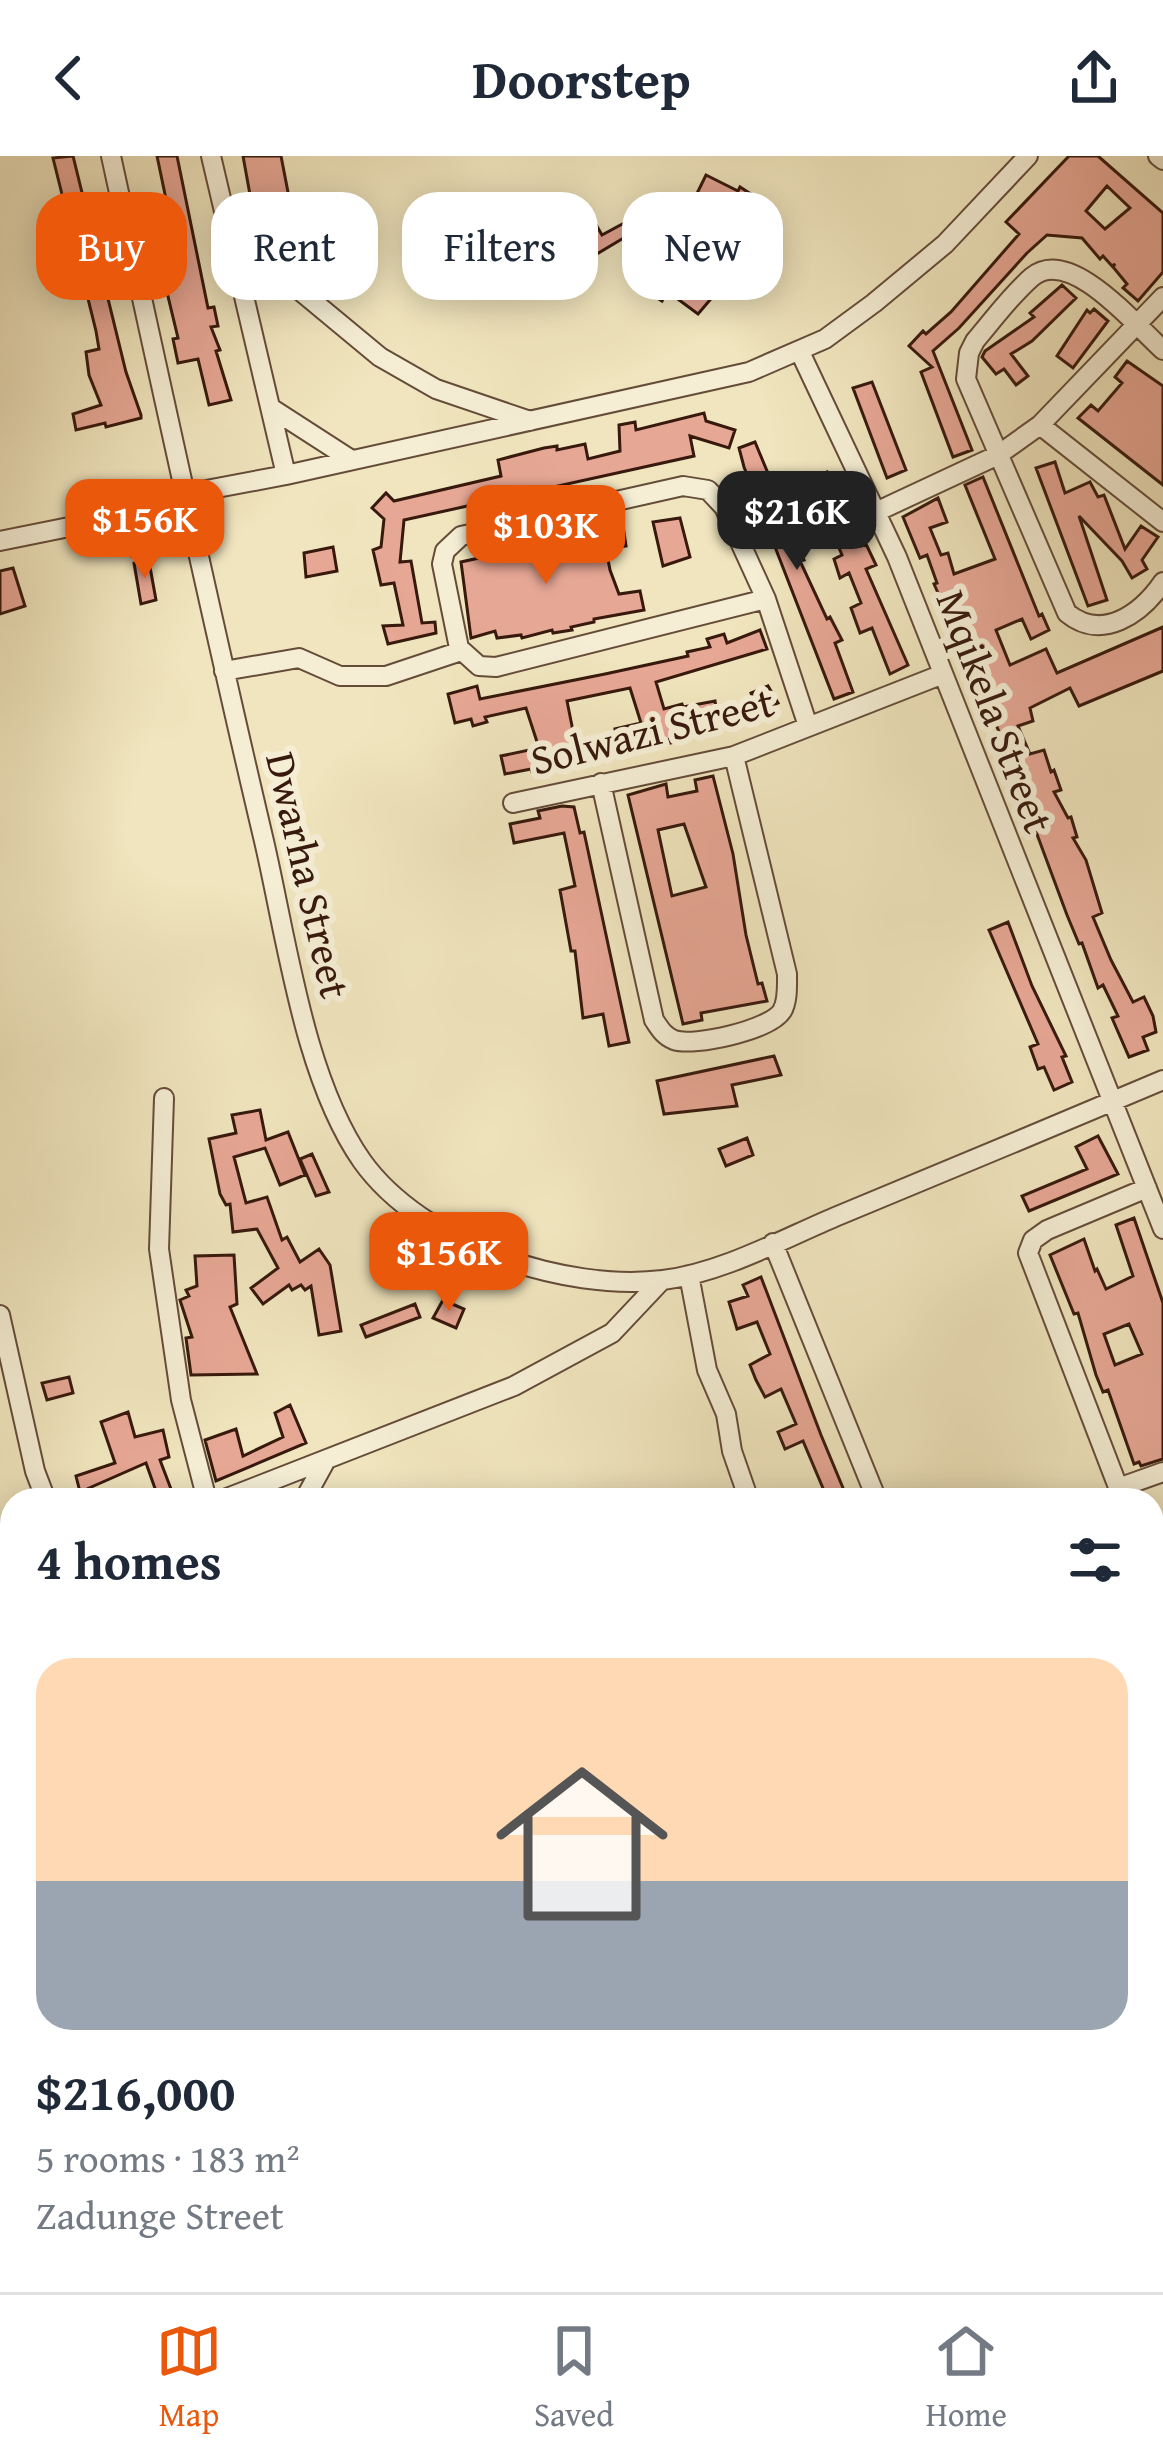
<!DOCTYPE html>
<html lang="en">
<head>
<meta charset="utf-8">
<style>
  :root { --surface:#fff; --page:#f6f6f7; --text:#1f2937; --muted:#747a83; --line:#e0e1e3; --accent:#ea580c }
  body { margin:0; font-family:"Gentium Book Plus",serif; background:var(--page); color:var(--text); height:100vh; display:flex; flex-direction:column; font-size:45px; white-space:nowrap }
  * { box-sizing:border-box; margin:0 }
  p { font-size:39px; color:var(--muted) }
  .icon { flex:none; width:66px; height:66px; fill:none; stroke:currentColor; stroke-width:2; stroke-linecap:round; stroke-linejoin:round }
  .map { position:relative; flex:1; overflow:hidden }
  .side { position:absolute; left:0px; top:1332px; width:1164px; height:804px; display:flex; flex-direction:column; background:var(--surface); border-radius:36px 36px 0 0; box-shadow:0 6px 30px #0003 }
  .side>* { flex:none }
  .top-card { position:absolute; left:36px; top:36px; width:1092px; height:108px; display:flex; gap:24px }
  .price { position:absolute; translate:-50% -102px; padding:0 27px; border-radius:24px; background:var(--accent); color:#fff; font-size:39px; line-height:78px; filter:drop-shadow(0 3px 6px #0008) }
  .price::after { content:''; position:absolute; left:50%; top:72px; width:36px; height:27px; margin-left:-18px; background:inherit; clip-path:polygon(0 0,100% 0,50% 100%) }
  .price.on { background:#222; color:#fff }
  ul { padding:0; list-style:none }
  li { display:grid; align-content:center; gap:24px; height:636px; padding:0 36px }
  li span { display:grid; place-items:center; height:372px; border-radius:36px; color:#555 }
  li>.icon { margin-inline-start:auto }
  span .icon { width:216px; height:216px; fill:#fffc; stroke-width:1 }
  li b { font-size:51px }
  h2 { display:flex; justify-content:space-between; align-items:center; height:144px; padding:0 36px; font-size:51px }
  .chip { padding:0 42px; border-radius:36px; background:var(--surface); box-shadow:0 6px 30px #0003; font-size:42px; line-height:108px }
  .chip.on { background:var(--accent); color:#fff }
  header { display:flex; justify-content:space-between; align-items:center; height:156px; padding:0 36px; background:var(--surface); font-size:54px; font-weight:700 }
  .tab-bar { display:flex; justify-content:space-around; align-items:center; height:168px; border-top:3px solid var(--line); background:var(--surface); font-size:33px; color:var(--muted) }
  .tab-bar a { display:grid; justify-items:center; gap:6px }
  .tab-bar .on { color:var(--accent) }
  .map>svg:first-child { display:block }
  .green { fill:#bac591; stroke:#786f4f; stroke-width:3 }
  .building { fill:#e7a795; stroke:#37190d; stroke-width:3; fill-rule:evenodd }
  .lines { fill:none; stroke-linecap:round; stroke-linejoin:round }
  .minor-casing { stroke:#654c39; stroke-width:22 }
  .minor { stroke:#f5eed5; stroke-width:18 }
  .labels { text-anchor:middle; dominant-baseline:central; stroke-width:12; stroke-linejoin:round; paint-order:stroke }
  .street-label { font-size:42px; fill:#37190d; stroke:#f5eed5 }
</style>
</head>
<body>
<header><svg class="icon" aria-label="back" viewBox="0 0 24 24"><path d="M15 5l-7 7 7 7"/></svg>Doorstep<svg class="icon" aria-label="share" viewBox="0 0 24 24"><path d="M12 15V3M7 8l5-5 5 5M5 13v7h14v-7"/></svg></header>
<div class="map">
<svg width="1163" height="2136" viewBox="0 0 1163 2136">
  <rect width="100%" height="100%" fill="#f0e5be"/>
  <filter id="stains"><feTurbulence type="fractalNoise" baseFrequency=".00167" numOctaves="4"/><feColorMatrix values="0 0 0 0 .2 0 0 0 0 .09 0 0 0 0 .02 0 0 0 .5 -.17"/></filter>
  <radialGradient id="worn" r=".72"><stop offset=".6" stop-color="#630" stop-opacity="0"/><stop offset="1" stop-color="#630" stop-opacity=".3"/></radialGradient>
  <path class="green" d="M1163,1783V2136H0V2056L12,2054V2124H1152V1787Z"/>
  <path class="building" d="M73,0L126,216L141,259V262L106,271L105,267L76,274L73,258L101,249L89,219L86,196L99,193L96,175L53,2Z
    M157,0H177L208,152L214,151L218,170L211,171L220,194L216,195L231,244L209,249L198,203L178,207L173,183L178,182L152,74L171,67Z
    M243,0H281L293,62L256,72Z
    M1069,0H1098L1163,57V116L1138,145L1123,132L1127,128L1113,111L1115,108L1112,110L1103,100L1100,103L1082,82L1047,79L1027,97L959,172L933,195L972,294L953,301L921,216L932,211L909,190L923,175L926,178L951,156L1019,78L1006,66ZM1107,30L1130,52L1105,73L1086,55Z
    M706,19L738,35L740,31L763,46L741,80L776,103L769,117L684,64Z
    M626,66L632,77L575,111L559,82L595,67L602,79Z
    M672,100L721,131L698,158L667,135L662,145L631,125L639,112L655,123Z
    M1062,129L1076,142L1032,185L1011,198L1028,220L1016,229L1004,213L996,218L982,201L985,195L1034,161L1030,157Z
    M1094,153L1108,165L1073,212L1057,200L1087,154L1090,157Z
    M1127,205L1163,230V329L1078,262L1091,249L1098,255L1122,227L1115,221Z
    M872,226L906,314L887,322L853,232Z
    M704,257L706,265L735,274L729,292L690,280L694,300L404,364L400,406L411,405L422,467L435,466L436,477L388,488L383,470L403,469L394,427L381,429L373,394L381,391L384,363L372,352L386,337L394,345L501,320L498,304L544,292L557,290V294L585,288L588,303L620,295L619,269L635,266L636,274Z
    M755,286L804,404L800,405L827,463L830,461L842,484L835,487L853,536L834,543L744,311L739,292Z
    M1055,306L1065,337L1090,326L1098,341L1104,339L1125,393L1141,370L1158,381L1142,404L1147,413L1132,422L1122,405L1079,360L1107,444L1088,450L1036,312Z
    M827,316L861,390L866,388L876,409L866,413L908,509L890,518L872,472L860,477L851,452L861,447L849,417L840,422L834,403L842,399L810,323Z
    M983,321L1039,460L1042,458L1049,474L1031,483L1022,463L996,474L1010,509L1046,493L1057,517L1163,471V515L1079,550L1070,532L1030,552L1033,565L1018,570L1030,598L1044,594L1051,616L1054,614L1061,634L1054,636L1068,662L1071,661L1077,681L1073,682L1086,704L1102,757L1093,761L1111,804L1133,846L1144,841L1153,860L1156,876L1143,881L1148,894L1129,901L1112,862L1118,860L1103,829L1098,832L1082,787L1079,788L1067,759L993,560L934,428L937,427L927,399L920,402L903,361L938,342L947,366L930,372L941,399L948,397L954,418L995,403L965,329Z
    M680,362L690,401L663,410L653,366Z
    M623,370L626,390L606,393L610,414L619,438L640,435L644,454L594,463V466L571,471L572,474L553,477L552,474L522,482L521,479L497,482L495,475L471,482L461,406Z
    M147,373L151,391H146L147,397L132,400L128,375Z
    M333,391L337,415L306,421L304,397Z
    M148,400L156,444L141,448L134,407Z
    M13,412L25,450L0,458V415Z
    M760,474L767,493L656,526L664,553L682,548L683,551L715,545L716,552L754,545L751,537L768,530L778,547L746,560L747,566L671,587L670,583L645,590L644,585L606,595L607,599L532,616L531,613L505,618L501,600L539,592L526,552L485,561L487,566L473,570L471,563L455,567L448,538L477,530L480,543L605,518L688,500L687,496L710,491L707,483L724,478L727,487ZM630,532L641,567L615,573L616,578L575,585L567,545Z
    M713,620L733,698L746,779L758,828L762,827L767,845L701,857L702,864L683,868L628,639L666,628L668,641L697,635L695,624ZM684,668L706,731L672,740L658,674Z
    M562,650L574,651L580,677L584,676L629,886L609,890L603,858L583,862L575,795H571L560,734L575,730L564,677L514,687L510,668L540,662L538,655Z
    M1008,766L1032,830L1066,900L1062,901L1072,926L1054,934L1044,911L1038,913L1030,891L1038,888L989,774Z
    M774,900L781,919L732,929L737,950L664,958L657,925Z
    M260,954L266,984L288,976L305,1019L280,1029L265,992L234,1001L246,1047L267,1041L282,1084L287,1081L300,1106L319,1093L330,1109L341,1175L319,1179L311,1130L305,1134L301,1129L292,1134L289,1129L263,1148L251,1132L278,1112L257,1073L233,1076L230,1048L226,1049L220,1038L209,983L236,977L232,959Z
    M1098,980L1118,1018L1029,1055L1022,1040L1087,1013L1076,991Z
    M747,982L753,999L726,1010L719,993Z
    M312,998L329,1036L316,1040L300,1003Z
    M1134,1062L1163,1147V1303L1141,1310L1139,1306L1134,1308L1108,1234L1103,1236L1096,1219L1078,1157L1074,1158L1050,1099L1084,1083L1095,1115L1097,1113L1106,1133L1133,1120L1116,1069ZM1129,1168L1142,1198L1115,1209L1104,1178Z
    M234,1099L237,1148L230,1151L257,1218L191,1219L186,1182L192,1181L180,1144L189,1140L186,1134L197,1130L195,1100Z
    M761,1121L821,1279L848,1344H828L803,1285L785,1293L778,1276L796,1268L781,1233L765,1241L756,1224L750,1209L770,1198L757,1166L737,1173L729,1146L748,1140L743,1129Z
    M443,1144L464,1153L456,1172L433,1162Z
    M415,1148L420,1161L366,1181L361,1169Z
    M69,1221L73,1237L47,1244L42,1227Z
    M290,1249L306,1287L216,1325L205,1284L236,1273L243,1300L283,1281L275,1257Z
    M128,1256L135,1281L163,1274L169,1301L160,1304L171,1333L157,1338L146,1307L80,1336L76,1320L115,1307L101,1266Z"/>
  <g class="lines">
    <defs>
      <path id="minor" d="M111,0C161,229 210,457 264,685C287,784 304,922 362,1005C422,1089 565,1136 663,1124C721,1117 781,1084 835,1061C944,1016 1054,970 1163,924
        M211,0L286,319
        M1158,0L1163,4
        M228,75L380,201L436,233L530,265
        M1163,194C1136,170 1070,89 1032,121C1011,139 993,164 975,185L969,197L966,223L1067,457C1102,486 1141,458 1163,426
        M800,196L897,401L1163,1073
        M271,252L350,303
        M1040,269L1163,366
        M876,356L998,299L1040,269L1163,141
        M0,385L89,367L185,338L286,319L749,216L825,183L874,147L945,88L1028,0
        M766,443L496,511L479,510L459,492L442,408L445,395L461,380L683,330L708,334L724,351L766,443L808,570
        M224,515L299,502L340,520H386L461,495
        M601,627L654,864C660,873 664,880 674,884C694,891 770,874 782,855C788,845 787,829 787,818L734,600
        M513,647L734,600L943,518
        M164,942L159,1093L181,1244L207,1344
        M773,1087L877,1344
        M689,1119L707,1214L726,1258L732,1295L749,1344
        M0,1159L35,1315L46,1344
        M1118,1332L1163,1316
        M222,1344L514,1230L612,1177L662,1124
        M304,1344L326,1304
        M1123,1344L1028,1097L1033,1084L1047,1074L1147,1032
        M1152,1417L1163,1445
        M0,1429L12,1424
        M1152,1476L1163,1471
        M1152,1619L1163,1615
        M1152,1769L1163,1764"/>
    </defs>
    <use href="#minor" class="minor-casing"/>
    <use href="#minor" class="minor"/>
  </g>
  <g class="labels">
    <g class="street-label">
      <text transform="translate(996 555) rotate(69)">Mqikela Street</text>
      <text transform="translate(652 574) rotate(-14)">Solwazi Street</text>
      <text transform="translate(309 719) rotate(77)">Dwarha Street</text>
    </g>
  </g>
  <rect width="100%" height="100%" filter="url(#stains)"/>
  <rect width="100%" height="100%" fill="url(#worn)"/>
</svg>
<b class="price on" style="left:797px;top:417px">$216K</b>
<b class="price" style="left:145px;top:425px">$156K</b>
<b class="price" style="left:546px;top:431px">$103K</b>
<b class="price" style="left:449px;top:1158px">$156K</b>
<div class="top-card">
<a class="chip on">Buy</a>
<a class="chip">Rent</a>
<a class="chip">Filters</a>
<a class="chip">New</a>
</div>
<section class="side">
<h2>4 homes<svg class="icon" aria-label="filters" viewBox="0 0 24 24"><path d="M4 7h16M4 17h16"/><circle cx="9" cy="7" r="2"/><circle cx="15" cy="17" r="2"/></svg></h2>
<ul>
<li><span style="background:linear-gradient(#ffd9b3 60%,#9aa5b1 0)"><svg class="icon" aria-label="home" viewBox="0 0 24 24"><path d="M3 11l9-7 9 7M6 9v11h12V9"/></svg></span><div><b>$216,000</b><p>5 rooms · 183 m²</p><p>Zadunge Street</p></div></li>
</ul>
</section>
</div>
<nav class="tab-bar">
<a class="on"><svg class="icon" aria-label="map" viewBox="0 0 24 24"><path d="M3 6l6-2 6 2 6-2v14l-6 2-6-2-6 2zM9 4v14M15 6v14"/></svg>Map</a>
<a><svg class="icon" aria-label="saved" viewBox="0 0 24 24"><path d="M7 4h10v16l-5-4-5 4z"/></svg>Saved</a>
<a><svg class="icon" aria-label="home" viewBox="0 0 24 24"><path d="M3 11l9-7 9 7M6 9v11h12V9"/></svg>Home</a>
</nav>
</body>
</html>
